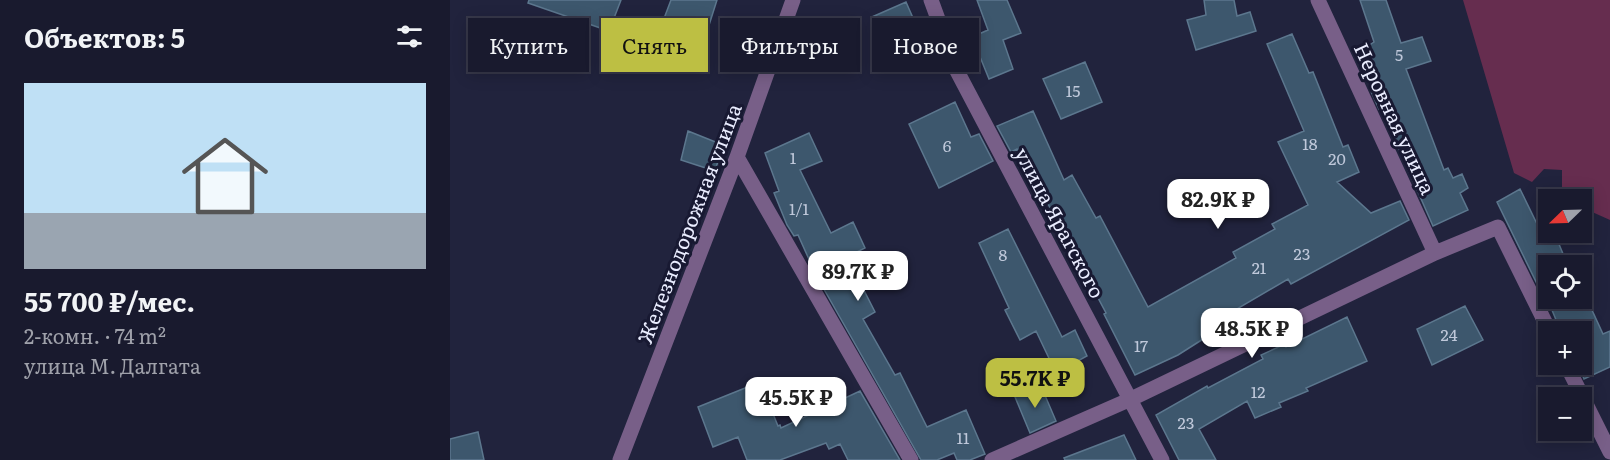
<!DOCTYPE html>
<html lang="ru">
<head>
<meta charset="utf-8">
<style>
  :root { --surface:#191a2e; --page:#222336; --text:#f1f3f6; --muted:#9fa1aa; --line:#37384a; --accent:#bdbf43 }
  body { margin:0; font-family:Literata,serif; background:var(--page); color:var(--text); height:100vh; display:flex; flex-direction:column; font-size:22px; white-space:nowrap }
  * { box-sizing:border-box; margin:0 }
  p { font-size:20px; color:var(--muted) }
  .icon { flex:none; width:33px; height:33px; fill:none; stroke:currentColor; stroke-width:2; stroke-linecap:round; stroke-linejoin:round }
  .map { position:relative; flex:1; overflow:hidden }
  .panel { display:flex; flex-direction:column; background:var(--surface); width:450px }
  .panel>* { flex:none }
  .hud { position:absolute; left:18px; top:18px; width:570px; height:54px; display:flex; gap:12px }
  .needle { width:39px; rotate:247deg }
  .fabs { position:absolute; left:1088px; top:189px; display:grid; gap:12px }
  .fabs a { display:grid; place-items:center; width:54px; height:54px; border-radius:0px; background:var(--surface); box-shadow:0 3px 15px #0003,0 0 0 2px var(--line); font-size:30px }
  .price { position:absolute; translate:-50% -51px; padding:0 14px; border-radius:12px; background:#fff; color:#222; font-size:20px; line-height:39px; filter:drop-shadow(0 2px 3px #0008) }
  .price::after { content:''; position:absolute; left:50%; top:36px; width:18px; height:14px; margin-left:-9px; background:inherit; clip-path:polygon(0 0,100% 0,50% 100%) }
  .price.on { background:var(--accent); color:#111 }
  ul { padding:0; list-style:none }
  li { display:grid; align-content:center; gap:12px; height:318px; padding:0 24px }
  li+li { border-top:2px solid var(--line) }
  li span { display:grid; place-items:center; height:186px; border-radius:0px; color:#555 }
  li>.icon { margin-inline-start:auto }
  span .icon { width:108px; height:108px; fill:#fffc; stroke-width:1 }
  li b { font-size:26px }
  h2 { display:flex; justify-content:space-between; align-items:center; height:72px; padding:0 24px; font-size:26px }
  .chip { padding:0 21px; border-radius:0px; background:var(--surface); box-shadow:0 3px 15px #0003,0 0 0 2px var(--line); font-size:21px; line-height:54px }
  .chip.on { background:var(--accent); color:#111 }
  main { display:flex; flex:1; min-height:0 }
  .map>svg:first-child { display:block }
  .green { fill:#662d4f }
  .building { fill:#3d576d; stroke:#5c778e; stroke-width:1.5 }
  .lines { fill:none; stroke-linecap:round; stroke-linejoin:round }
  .street { stroke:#785f88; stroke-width:15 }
  .labels { text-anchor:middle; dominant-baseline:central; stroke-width:6; stroke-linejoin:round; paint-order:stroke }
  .number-label { font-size:16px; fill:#bfc8da }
  .street-label { font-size:20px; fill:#eaedff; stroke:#181932 }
</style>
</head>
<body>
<main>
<section class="panel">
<h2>Объектов: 5<svg class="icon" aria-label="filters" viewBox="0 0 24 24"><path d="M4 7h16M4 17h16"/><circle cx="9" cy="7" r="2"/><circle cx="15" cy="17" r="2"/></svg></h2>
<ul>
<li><span style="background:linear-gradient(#bfe0f5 70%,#9aa5b1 0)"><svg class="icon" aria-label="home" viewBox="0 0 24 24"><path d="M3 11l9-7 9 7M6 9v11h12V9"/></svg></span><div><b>55 700 ₽/мес.</b><p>2-комн. · 74 m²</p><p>улица М. Далгата</p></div></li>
</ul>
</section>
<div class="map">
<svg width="1160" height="460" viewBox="0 0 1160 460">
  <rect width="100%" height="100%" fill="#21233d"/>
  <path class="green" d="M1013,0H1160V220L1131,207V200L1121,199L1112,189V170L1094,169L1082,182L1064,173Z"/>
  <path class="building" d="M79,0H171L159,31L78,3Z
    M221,0H267L253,44L210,29Z
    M527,0H557L571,33L553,40L563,69L539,79L522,37L538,30Z
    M754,0H784L787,16L800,12L806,31L746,50L737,20L756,15Z
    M910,0H936L951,43L972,37L981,61L956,69L994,170L998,168L1003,178L1012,174L1018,188L1010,193L1018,210L983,226L931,108L929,109L920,89L931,85L918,46L924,42Z
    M456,2L470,34L437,50L422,17Z
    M842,34L859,73L863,72L893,147L898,145L909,172L887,182L921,213L950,201L959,220L841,284L838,279L785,310L788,317L750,341L728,355L685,375L654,314L656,313L581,172L578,173L567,149L561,152L547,126L583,111L614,180L622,175L646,218L650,216L698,307L786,258L783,252L825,229L822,224L858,205L828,142L854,131L817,44Z
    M635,62L652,102L611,119L593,79Z
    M505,102L521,137L529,134L543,161L489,188L459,124Z
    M238,131L273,145L265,171L231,160Z
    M359,133L372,161L350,170L381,233L403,222L415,248L397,257L425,312L413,319L445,375L450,373L477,427L516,410L535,454L520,460H507L504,453L487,460H471L367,277L348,235L344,236L337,225L324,193L329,191L315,153Z
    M1070,189L1091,232H1104L1118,266H1098V298H1131V294L1132,296L1135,295L1153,334L1160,331V367L1134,379L1128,364H1131V332H1111L1095,293L1092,294L1047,202Z
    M558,229L612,337L625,330L637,356L606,373L586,331L570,340L555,310L559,308L529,243Z
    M1015,306L1033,340L982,365L967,329Z
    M897,317L917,361L856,388L858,391L829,403L831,407L805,418L797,401L749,429L766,460H729L706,415L757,386L758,388L813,359L811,355L835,344L836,347Z
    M310,382L328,426L330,425L331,428L410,391L450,460H398L390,444L379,449L376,443L330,460H297L288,437L263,447L248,407Z
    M591,386L606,421L580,433L565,397Z
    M28,432L34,460H0V439Z
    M674,435L686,460H615L614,458Z"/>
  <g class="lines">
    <path class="street" d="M481,0L507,71L712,460
      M868,0L985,253
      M287,157L461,460
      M1116,364L1160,452
      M170,460L287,157L343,0
      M542,460L681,399L985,253L1048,227L1100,332"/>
  </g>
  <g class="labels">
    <g class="number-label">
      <text x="949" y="54">5</text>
      <text x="623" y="90">15</text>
      <text x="860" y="143">18</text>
      <text x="497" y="145">6</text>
      <text x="343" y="157">1</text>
      <text x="887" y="158">20</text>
      <text x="349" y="208">1/1</text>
      <text x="852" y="253">23</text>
      <text x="553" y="254">8</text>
      <text x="809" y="267">21</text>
      <text x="999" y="334">24</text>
      <text x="691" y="345">17</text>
      <text x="808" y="391">12</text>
      <text x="736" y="422">23</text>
      <text x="513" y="437">11</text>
    </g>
    <g class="street-label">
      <text transform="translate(946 118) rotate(65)">Неровная улица</text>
      <text transform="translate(611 222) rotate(62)">улица Ярагского</text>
      <text transform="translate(238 223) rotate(-69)">Железнодорожная улица</text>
    </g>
  </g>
</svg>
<div class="fabs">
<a><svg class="needle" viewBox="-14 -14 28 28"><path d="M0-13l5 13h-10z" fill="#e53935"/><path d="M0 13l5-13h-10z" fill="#9fa1aa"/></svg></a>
<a><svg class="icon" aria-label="locate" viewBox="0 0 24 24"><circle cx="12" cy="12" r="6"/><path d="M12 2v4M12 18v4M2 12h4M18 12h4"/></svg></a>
<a>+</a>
<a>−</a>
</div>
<b class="price" style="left:768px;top:230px">82.9K ₽</b>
<b class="price" style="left:408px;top:302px">89.7K ₽</b>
<b class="price" style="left:802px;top:359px">48.5K ₽</b>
<b class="price on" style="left:585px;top:409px">55.7K ₽</b>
<b class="price" style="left:346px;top:428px">45.5K ₽</b>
<div class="hud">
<a class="chip">Купить</a>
<a class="chip on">Снять</a>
<a class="chip">Фильтры</a>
<a class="chip">Новое</a>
</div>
</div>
</main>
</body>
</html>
